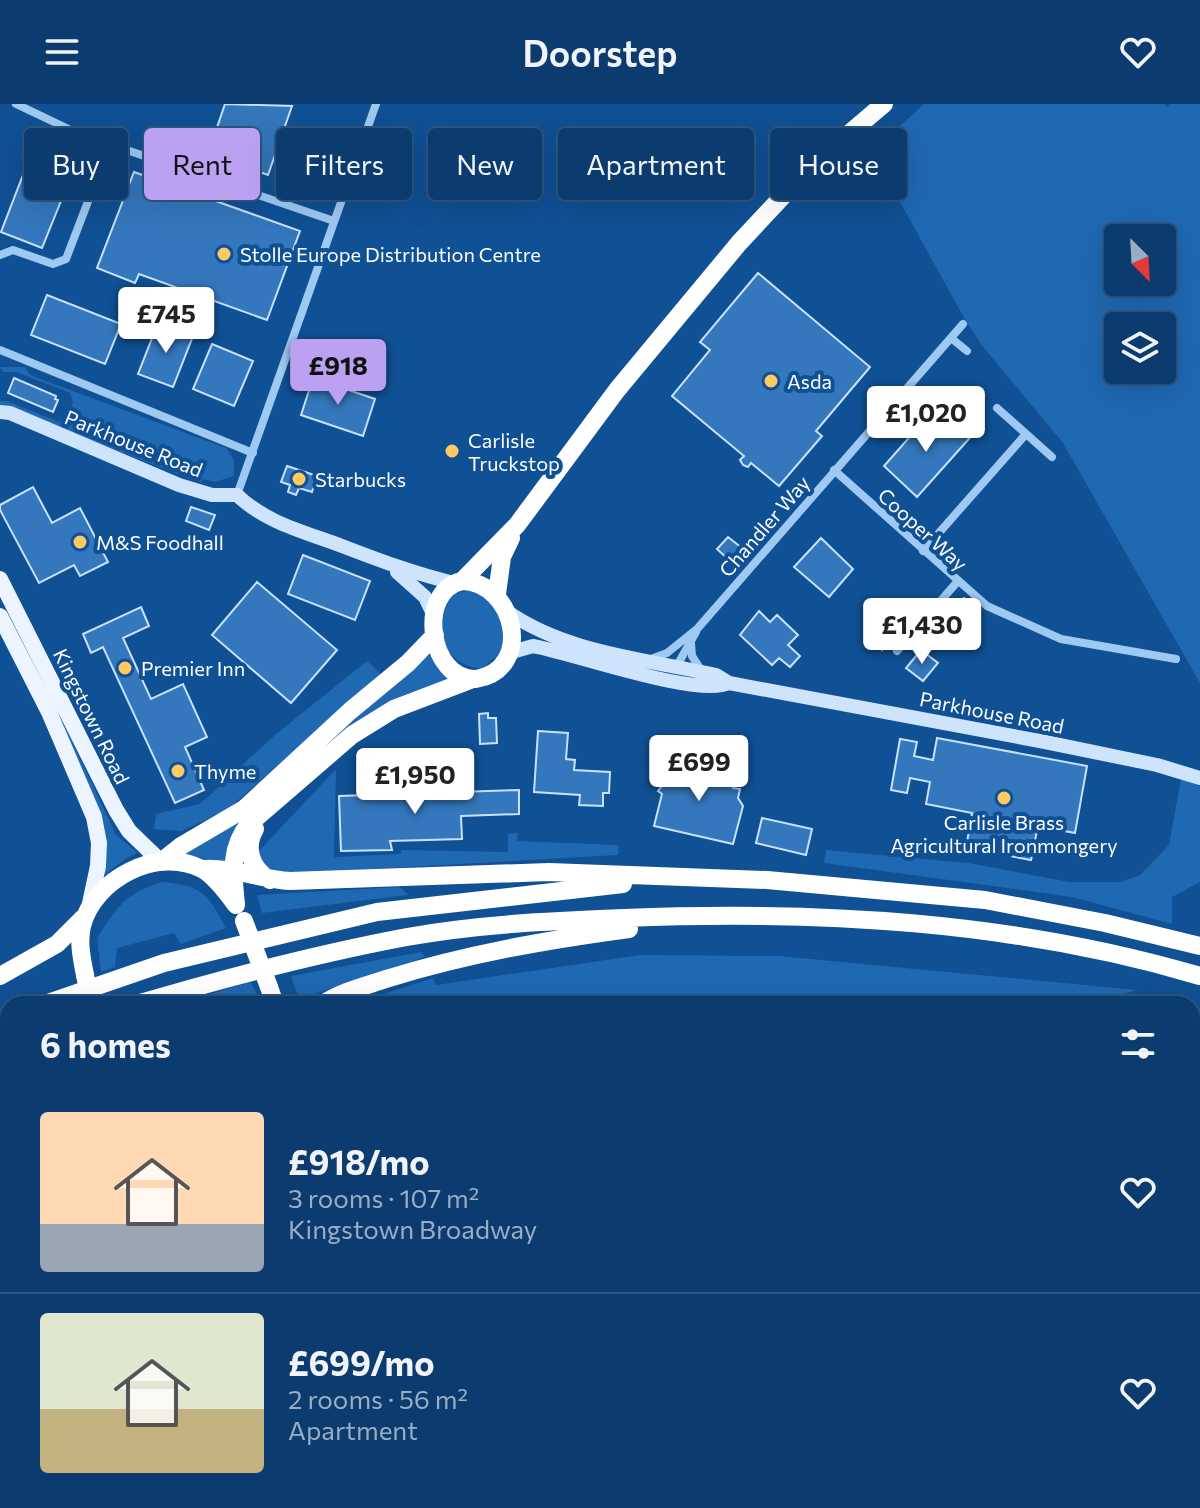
<!DOCTYPE html>
<html lang="en">
<head>
<meta charset="utf-8">
<style>
  :root { --surface:#0c3c6f; --page:#154374; --text:#f1f3f6; --muted:#9aadc3; --line:#2c5682; --accent:#bca0f2 }
  body { margin:0; font-family:Commissioner,sans-serif; background:var(--page); color:var(--text); height:100vh; display:flex; flex-direction:column; font-size:30px; white-space:nowrap }
  * { box-sizing:border-box; margin:0 }
  p { font-size:26px; color:var(--muted) }
  .icon { flex:none; width:44px; height:44px; fill:none; stroke:currentColor; stroke-width:2; stroke-linecap:round; stroke-linejoin:round }
  .map { position:relative; flex:1; overflow:hidden }
  .side { position:absolute; left:0px; top:892px; width:1200px; height:512px; display:flex; flex-direction:column; background:var(--surface); border-radius:24px 24px 0 0; box-shadow:0 8px 32px #0002,0 0 0 2px var(--line) }
  .side>* { flex:none }
  .banner { position:absolute; left:24px; top:24px; width:1152px; height:72px; display:flex; gap:16px }
  .needle { width:52px; rotate:156deg }
  .tools { position:absolute; left:1104px; top:120px; display:grid; gap:16px }
  .tools a { display:grid; place-items:center; width:72px; height:72px; border-radius:8px; background:var(--surface); box-shadow:0 8px 32px #0002,0 0 0 2px var(--line); font-size:40px }
  .price { position:absolute; translate:-50% -68px; padding:0 18px; border-radius:8px; background:#fff; color:#222; font-size:26px; line-height:52px; filter:drop-shadow(0 2px 4px #0008) }
  .price::after { content:''; position:absolute; left:50%; top:48px; width:24px; height:18px; margin-left:-12px; background:inherit; clip-path:polygon(0 0,100% 0,50% 100%) }
  .price.current { background:var(--accent); color:#111 }
  ul { padding:0; list-style:none }
  li { display:flex; align-items:center; gap:24px; height:200px; padding:0 40px }
  li+li { border-top:2px solid var(--line) }
  li span { display:grid; place-items:center; flex:none; width:224px; height:160px; border-radius:8px; color:#555 }
  li>.icon { margin-inline-start:auto }
  span .icon { width:96px; height:96px; fill:#fffc; stroke-width:1 }
  li b { font-size:34px }
  h2 { display:flex; justify-content:space-between; align-items:center; height:96px; padding:0 40px; font-size:34px }
  .chip { padding:0 28px; border-radius:8px; background:var(--surface); box-shadow:0 8px 32px #0002,0 0 0 2px var(--line); font-size:28px; line-height:72px }
  .chip.current { background:var(--accent); color:#111 }
  header { display:flex; justify-content:space-between; align-items:center; height:104px; padding:0 40px; background:var(--surface); font-size:36px; font-weight:600 }
  .map>svg:first-child { display:block }
  .green { fill:#1f68b2; fill-rule:evenodd }
  .building { fill:#3477bc; stroke:#c6e2fe; stroke-width:2 }
  .lines { fill:none; stroke-linecap:round; stroke-linejoin:round }
  .street { stroke:#9ec9f3; stroke-width:8 }
  .secondary { stroke:#cee4fd; stroke-width:14 }
  .primary { stroke:#ebf4ff; stroke-width:16 }
  .highway { stroke:#fff; stroke-width:18 }
  .highway-bridge { stroke:#fff; stroke-width:18 }
  .poi-dot { fill:#ffca61; stroke:#105094; stroke-width:3 }
  .labels { text-anchor:middle; dominant-baseline:central; stroke-width:8; stroke-linejoin:round; paint-order:stroke }
  .poi-label { font-size:20px; fill:#fff; stroke:#105094; text-anchor:start }
  .street-label { font-size:20px; fill:#fff; stroke:#105094 }
</style>
</head>
<body>
<header><svg class="icon" aria-label="menu" viewBox="0 0 24 24"><path d="M4 6h16M4 12h16M4 18h16"/></svg>Doorstep<svg class="icon" aria-label="heart" viewBox="0 0 24 24"><path d="M12 20l-8-8c-3-5 5-10 8-4 3-6 11-1 8 4z"/></svg></header>
<div class="map">
<svg width="1200" height="1404" viewBox="0 0 1200 1404">
  <rect width="100%" height="100%" fill="#105094"/>
  <path class="green" d="M924,0H1165L1167,3L1170,0H1200V579L1063,339L980,239L963,212L872,47ZM1118,134H1162V178H1118ZM1118,222H1162V266H1118Z
    M0,263H25L30,271L226,344L234,356V372L215,378L203,375L201,379L0,301V297H7L59,318L67,313L73,298L70,289L16,268H3Z
    M474,485C500,505 507,516 501,549L482,564C441,563 432,520 453,490Z
    M427,552H431L448,572L449,577L347,626L225,760L183,749Z
    M367,557L381,570L226,707L181,727L154,725L156,710L200,700L276,630Z
    M65,622L116,731L138,749L125,755L103,772L106,753L60,625Z
    M336,665L334,753L401,750V746L508,748V730L518,729L517,737L619,741L618,751L283,770C269,766 263,763 258,748Z
    M1181,675L1200,682V778L1172,793V820L1072,793L824,759L826,746L969,759L1069,778H1121L1140,771L1169,741Z
    M163,778C203,782 208,790 226,824L181,840L174,829L117,844L115,863L101,868L97,834C117,803 125,789 163,778Z
    M400,783L408,791L262,809L257,791Z
    M421,848L425,853L299,895L291,872Z
    M640,851L779,852L1137,886L1093,900H354L433,874L436,881Z
    M251,878L262,900H175Z
    M426,1396H578L540,1404H429Z
    M821,1396H895L898,1404H826Z"/>
  <path class="building" d="M225,0L292,2L268,71L208,50Z
    M38,32L80,50L42,144L1,128Z
    M134,68L300,127L267,216L139,170L135,179L97,164Z
    M758,169L870,263L816,327L822,332L779,382L751,359L748,363L743,361L740,356L744,352L672,292L710,246L700,238Z
    M47,191L121,220L105,260L31,231Z
    M158,219L193,232L173,283L138,270Z
    M212,240L253,257L234,302L193,285Z
    M14,274L56,292L55,295L58,296L53,308L8,289Z
    M313,274L375,295L363,332L301,311Z
    M929,311L956,332L967,321L975,328L917,393L884,362Z
    M287,362L317,372L312,388L299,384L296,391L288,388L290,381L281,378Z
    M33,383L52,419L80,404L108,458L80,472L74,461L39,479L0,406V401Z
    M191,403L215,411L209,426L186,417Z
    M728,433L742,444L730,457L717,445Z
    M821,434L853,465L829,493L794,463Z
    M303,451L370,477L355,516L288,490Z
    M257,478L337,546L291,599L212,531Z
    M964,494L977,506L971,514L976,518L963,533L958,529L951,536L937,523Z
    M141,503L149,522L123,534L151,595L183,580L207,633L185,643L204,686L175,699L103,543L91,549L83,530Z
    M759,507L770,518L777,511L798,531L788,541L800,552L790,563L779,554L772,561L740,531Z
    M883,516L898,529L882,546L867,532Z
    M921,546L938,559L923,577L906,564Z
    M488,609V614H496L497,639L480,640L479,610Z
    M538,627L568,629L566,655L575,656L574,666L610,668L609,689H603V702L579,701L580,691L534,688Z
    M937,634L1087,662L1075,729L1038,722L1031,756L966,744L972,709L926,700L930,678L910,674L907,689L891,686L900,635L917,638L914,652L933,656Z
    M671,656L710,665L709,668L735,675L733,684L740,685L738,694L743,702L733,740L654,722L662,690L658,687L665,678Z
    M519,686V710L461,712L462,735L390,737L392,746L341,747L339,692Z
    M762,714L812,725L806,751L756,739Z"/>
  <g class="lines">
    <path class="street" d="M16,0L77,29L334,117
      M0,151L13,146L53,160L66,155L110,40
      M951,234L967,247
      M0,246L253,349
      M997,304L1052,353
      M834,366L987,502L1061,535L1176,555
      M237,391L376,0
      M923,447L1026,330
      M691,539L692,552L701,566
      M897,547L958,477
      M648,556L667,549L698,524L963,220
      M675,565L696,528"/>
    <path class="secondary" d="M0,308L10,309L179,381L212,391H237C266,419 305,428 342,442C379,456 415,470 454,479
      M397,468L425,493L434,512
      M505,506C564,549 646,555 716,571L729,579L1045,638L1157,661L1200,674
      M512,548L533,542C573,549 698,594 729,579"/>
    <path class="primary" d="M0,475L116,706L129,727L160,757
      M0,512L49,608L94,713L99,739L98,762L89,804"/>
    <path class="highway" d="M462,477L517,421L617,286L739,139L811,62L884,0
      M462,477C515,478 535,565 476,575C429,577 416,487 462,477Z
      M497,490L502,453L511,434
      M255,725C244,744 251,765 270,776
      M162,757L181,742L244,705L350,607L408,559L435,531
      M203,765C230,763 261,775 290,777L549,768L767,776L985,796L1105,819L1200,842
      M236,800C233,772 229,744 249,720L352,631L394,605L470,576
      M85,871C82,855 78,839 82,822C94,775 157,742 202,765C215,772 228,790 236,801
      M0,872L57,840L83,814
      M269,883L275,900
      M45,900L164,859L377,808L623,780
      M137,900C225,874 316,850 407,833C479,820 552,817 624,814C817,806 1014,817 1200,872
      M323,900C341,888 365,882 386,875C466,850 547,836 629,825
      M0,916L8,913
      M0,948L8,945
      M0,989L8,987
      M0,1244L8,1238
      M357,1396L360,1404"/>
    <path class="highway-bridge" d="M244,817L269,883
      M85,871L91,900"/>
  </g>
  <g class="poi-dot">
    <circle cx="224" cy="150" r="8"/>
    <circle cx="771" cy="277" r="8"/>
    <circle cx="452" cy="347" r="8"/>
    <circle cx="299" cy="375" r="8"/>
    <circle cx="80" cy="438" r="8"/>
    <circle cx="125" cy="564" r="8"/>
    <circle cx="178" cy="667" r="8"/>
    <circle cx="1004" cy="694" r="8"/>
  </g>
  <g class="labels">
    <g class="poi-label">
      <text x="240" y="150">Stolle Europe Distribution Centre</text>
      <text x="787" y="277">Asda</text>
      <text x="468" y="336">Carlisle<tspan x="468" dy="23">Truckstop</tspan></text>
      <text x="315" y="375">Starbucks</text>
      <text x="96" y="438">M&amp;S Foodhall</text>
      <text x="141" y="564">Premier Inn</text>
      <text x="194" y="667">Thyme</text>
      <text x="1004" y="718" text-anchor="middle">Carlisle Brass<tspan x="1004" dy="23">Agricultural Ironmongery</tspan></text>
    </g>
    <g class="street-label">
      <text transform="translate(134 339) rotate(22)">Parkhouse Road</text>
      <text transform="translate(764 422) rotate(-49)">Chandler Way</text>
      <text transform="translate(923 425) rotate(42)">Cooper Way</text>
      <text transform="translate(992 608) rotate(11)">Parkhouse Road</text>
      <text transform="translate(92 612) rotate(64)">Kingstown Road</text>
    </g>
  </g>
</svg>
<div class="tools">
<a><svg class="needle" viewBox="-14 -14 28 28"><path d="M0-13l5 13h-10z" fill="#e53935"/><path d="M0 13l5-13h-10z" fill="#9aadc3"/></svg></a>
<a><svg class="icon" aria-label="layers" viewBox="0 0 24 24"><path d="M12 4l9 5-9 5-9-5zM3 14l9 5 9-5"/></svg></a>
</div>
<b class="price" style="left:166px;top:251px">£745</b>
<b class="price current" style="left:338px;top:303px">£918</b>
<b class="price" style="left:926px;top:350px">£1,020</b>
<b class="price" style="left:922px;top:562px">£1,430</b>
<b class="price" style="left:699px;top:699px">£699</b>
<b class="price" style="left:415px;top:712px">£1,950</b>
<div class="banner">
<a class="chip">Buy</a>
<a class="chip current">Rent</a>
<a class="chip">Filters</a>
<a class="chip">New</a>
<a class="chip">Apartment</a>
<a class="chip">House</a>
</div>
<section class="side">
<h2>6 homes<svg class="icon" aria-label="filters" viewBox="0 0 24 24"><path d="M4 7h16M4 17h16"/><circle cx="9" cy="7" r="2"/><circle cx="15" cy="17" r="2"/></svg></h2>
<ul>
<li><span style="background:linear-gradient(#ffd9b3 70%,#9aa5b1 0)"><svg class="icon" aria-label="home" viewBox="0 0 24 24"><path d="M3 11l9-7 9 7M6 9v11h12V9"/></svg></span><div><b>£918/mo</b><p>3 rooms · 107 m²</p><p>Kingstown Broadway</p></div><svg class="icon" aria-label="heart" viewBox="0 0 24 24"><path d="M12 20l-8-8c-3-5 5-10 8-4 3-6 11-1 8 4z"/></svg></li>
<li><span style="background:linear-gradient(#dfe7d0 60%,#c2b280 0)"><svg class="icon" aria-label="home" viewBox="0 0 24 24"><path d="M3 11l9-7 9 7M6 9v11h12V9"/></svg></span><div><b>£699/mo</b><p>2 rooms · 56 m²</p><p>Apartment</p></div><svg class="icon" aria-label="heart" viewBox="0 0 24 24"><path d="M12 20l-8-8c-3-5 5-10 8-4 3-6 11-1 8 4z"/></svg></li>
</ul>
</section>
</div>
</body>
</html>
